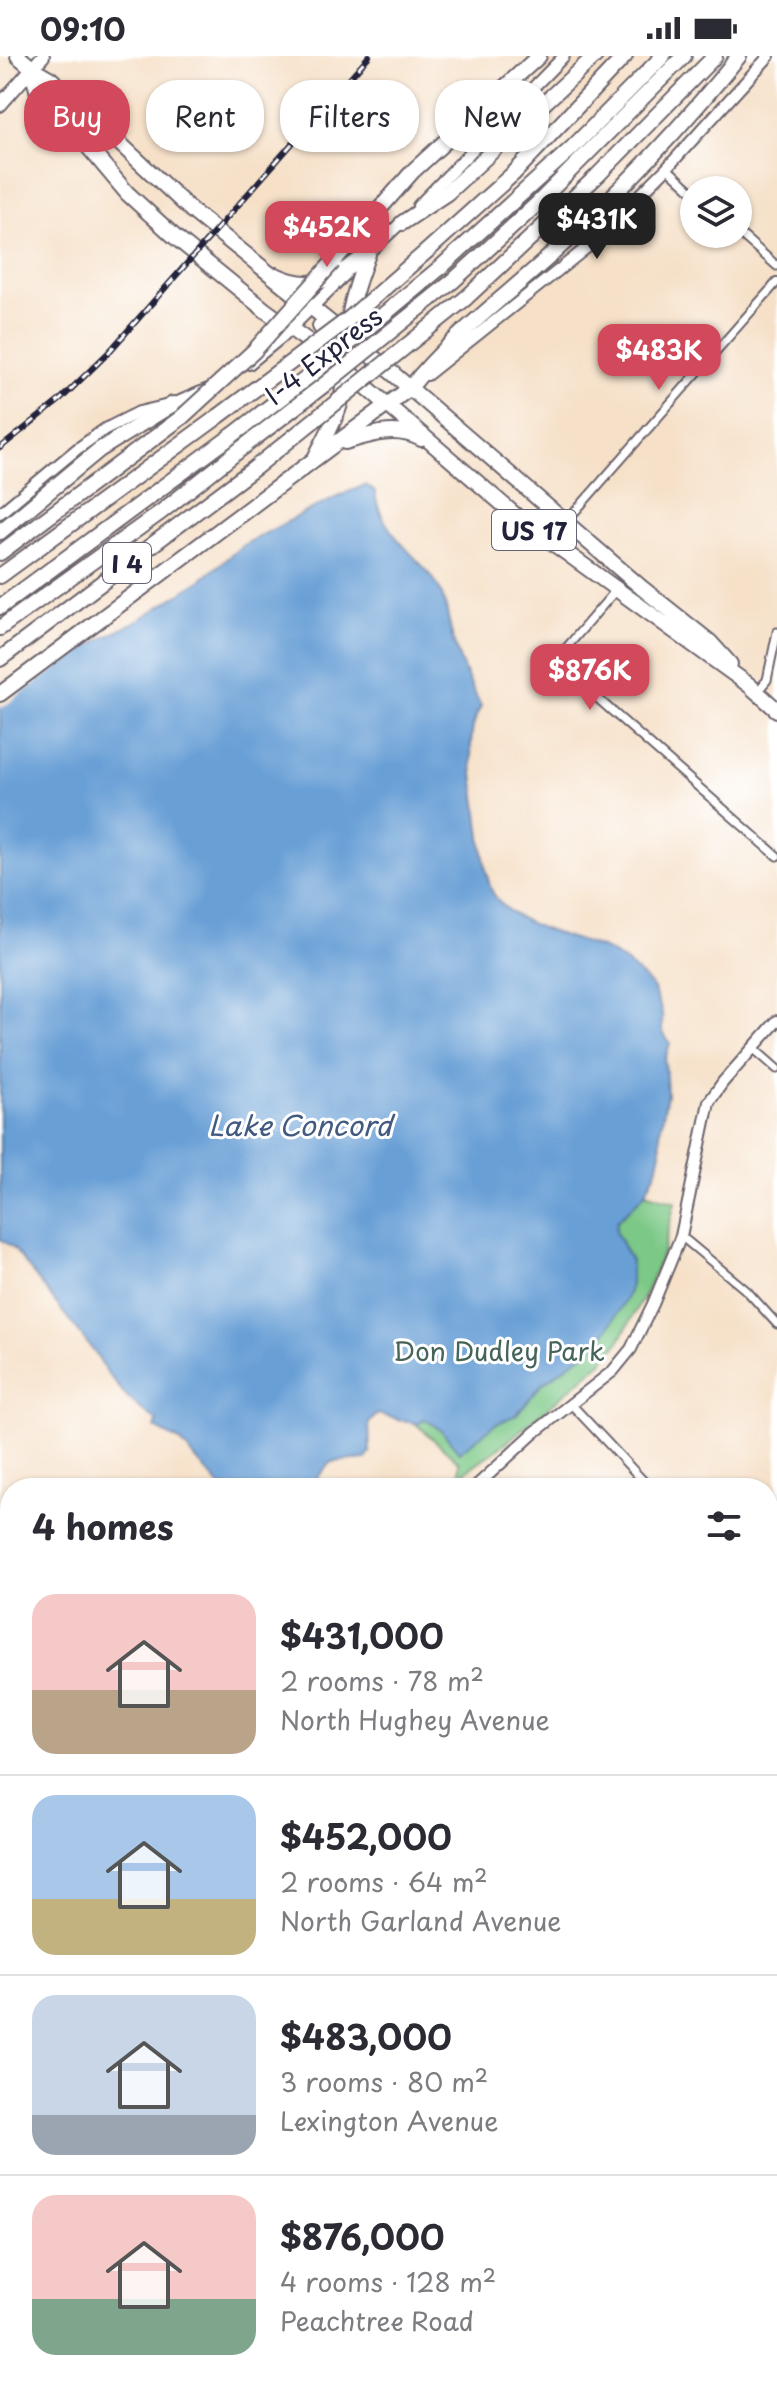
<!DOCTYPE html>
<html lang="en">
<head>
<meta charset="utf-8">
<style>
  :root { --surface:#fff; --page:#f2f2f3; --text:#2b2b33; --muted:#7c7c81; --line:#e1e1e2; --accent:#d1495b }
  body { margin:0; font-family:"Playpen Sans",sans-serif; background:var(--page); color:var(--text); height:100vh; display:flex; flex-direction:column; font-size:30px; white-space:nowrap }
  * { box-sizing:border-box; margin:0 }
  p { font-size:26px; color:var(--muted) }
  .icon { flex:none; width:44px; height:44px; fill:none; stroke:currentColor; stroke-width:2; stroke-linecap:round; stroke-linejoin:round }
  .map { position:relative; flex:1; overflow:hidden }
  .panel { position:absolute; left:0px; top:1422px; width:778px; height:914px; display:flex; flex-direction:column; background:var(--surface); border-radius:32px 32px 0 0; box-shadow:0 2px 6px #0004 }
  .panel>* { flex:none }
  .guide { position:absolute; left:24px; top:24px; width:730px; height:72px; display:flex; gap:16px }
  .buttons { position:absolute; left:680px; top:120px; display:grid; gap:16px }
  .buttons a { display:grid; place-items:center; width:72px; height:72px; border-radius:50%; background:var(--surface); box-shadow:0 2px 6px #0004; font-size:40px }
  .price { position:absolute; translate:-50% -68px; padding:0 18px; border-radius:16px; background:var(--accent); color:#fff; font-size:26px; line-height:52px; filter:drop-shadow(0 2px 4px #0008) }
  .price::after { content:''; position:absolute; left:50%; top:48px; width:24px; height:18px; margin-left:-12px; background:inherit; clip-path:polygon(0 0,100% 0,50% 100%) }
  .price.current { background:#222; color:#fff }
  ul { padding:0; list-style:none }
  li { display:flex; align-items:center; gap:24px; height:200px; padding:0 32px }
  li+li { border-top:2px solid var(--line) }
  li span { display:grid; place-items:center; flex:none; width:224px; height:160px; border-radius:24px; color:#555 }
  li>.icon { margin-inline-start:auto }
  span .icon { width:96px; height:96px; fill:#fffc; stroke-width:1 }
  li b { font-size:34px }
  h2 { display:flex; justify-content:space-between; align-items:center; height:96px; padding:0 32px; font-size:34px }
  .tag { padding:0 28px; border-radius:32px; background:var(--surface); box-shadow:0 2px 6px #0004; font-size:28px; line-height:72px }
  .tag.current { background:var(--accent); color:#fff }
  .status { display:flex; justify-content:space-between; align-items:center; height:56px; padding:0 40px; background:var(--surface); direction:ltr }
  .status svg { height:22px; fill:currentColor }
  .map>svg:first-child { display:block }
  .green { fill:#7cc886; stroke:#4f7560; stroke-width:2 }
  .water { fill:#689fd5; stroke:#456088; stroke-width:2 }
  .pier { fill:#f6e0c7 }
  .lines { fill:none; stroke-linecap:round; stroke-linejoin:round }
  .street-casing { stroke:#6c646c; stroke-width:11 }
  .secondary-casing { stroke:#6c646c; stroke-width:14 }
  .primary-casing { stroke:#6c646c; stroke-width:16 }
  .highway-casing { stroke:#6c646c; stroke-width:18 }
  .street { stroke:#fff; stroke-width:7 }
  .secondary { stroke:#fff; stroke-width:10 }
  .primary { stroke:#fff; stroke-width:12 }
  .highway { stroke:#fff; stroke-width:14 }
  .rail-casing { stroke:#22223b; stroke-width:6 }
  .rail { stroke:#fff; stroke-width:3; stroke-dasharray:9; stroke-linecap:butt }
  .highway-bridge-casing { stroke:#6c646c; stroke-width:18; stroke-linecap:butt }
  .highway-bridge { stroke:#fff; stroke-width:14 }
  .labels { text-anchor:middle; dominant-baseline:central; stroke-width:6; stroke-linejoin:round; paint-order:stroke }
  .shield { fill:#fff; stroke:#646476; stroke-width:2 }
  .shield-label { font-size:24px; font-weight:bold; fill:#22223b }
  .street-label { font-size:26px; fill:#22223b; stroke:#fff }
  .park-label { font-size:26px; fill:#466459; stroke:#fff }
  .water-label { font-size:28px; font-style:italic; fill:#425a80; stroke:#fff }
</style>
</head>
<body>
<div class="status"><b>09:10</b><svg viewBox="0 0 49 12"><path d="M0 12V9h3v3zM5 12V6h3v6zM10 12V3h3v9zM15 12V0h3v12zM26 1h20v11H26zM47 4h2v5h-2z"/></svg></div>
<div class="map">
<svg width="777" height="2335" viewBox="0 0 777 2335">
  <rect width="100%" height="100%" fill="#fff"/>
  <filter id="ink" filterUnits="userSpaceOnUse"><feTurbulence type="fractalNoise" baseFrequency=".0125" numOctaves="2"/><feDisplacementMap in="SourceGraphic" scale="16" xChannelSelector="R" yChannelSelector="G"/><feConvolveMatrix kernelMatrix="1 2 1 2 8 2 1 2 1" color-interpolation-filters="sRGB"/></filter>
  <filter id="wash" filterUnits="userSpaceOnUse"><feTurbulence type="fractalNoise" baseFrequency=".006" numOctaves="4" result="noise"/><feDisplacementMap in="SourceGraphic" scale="32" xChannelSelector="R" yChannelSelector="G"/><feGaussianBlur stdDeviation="1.8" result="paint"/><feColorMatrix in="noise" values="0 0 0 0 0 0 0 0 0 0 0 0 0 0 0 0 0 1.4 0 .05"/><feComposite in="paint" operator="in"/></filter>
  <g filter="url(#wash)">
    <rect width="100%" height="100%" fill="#f6e0c7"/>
    <path class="green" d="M628,1132L675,1146L663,1196L647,1235L618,1287L603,1305L507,1386L459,1420V1406L369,1326Z
      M768,2003L777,2019V2087L768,2084V2057L772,2045L768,2031Z"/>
    <path class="water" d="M366,429L375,436C378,471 412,496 433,522C449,544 447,569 456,593C462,612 472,631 481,650C465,677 472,710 476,740C479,760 484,822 493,837C514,871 567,879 601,892C618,898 642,919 654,933C655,942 658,945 661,953C666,969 655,967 670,987L665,1004L667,1038L660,1075L661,1096L657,1114L644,1139L617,1165L616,1176L631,1205V1229L626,1243L605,1277L586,1296L542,1328L516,1359L494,1369L459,1396L442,1375L425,1363L418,1368L377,1358L369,1367L370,1397L366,1403L331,1406L310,1430L221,1432L180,1385L155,1372L157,1365C131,1348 110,1324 95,1297L13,1192L0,1183V644L67,601L137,565L201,524L243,489L333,442Z
      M768,2084L777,2087V2204L768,2218Z"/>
    <path class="pier" d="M74,593L78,597L0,653V640Z"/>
  </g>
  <g filter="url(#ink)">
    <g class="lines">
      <defs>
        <path id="street" d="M667,112L694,137
          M738,176L777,210
          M565,467L777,226
          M616,534L555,605L777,800
          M757,636L767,624L777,576
          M753,992L777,1013
          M681,1180L747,1235L777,1268
          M571,1348L650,1432
          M768,1530L777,1536
          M768,1553L777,1550
          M0,1600L10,1588
          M768,1626L777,1647
          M768,1716L777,1713
          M0,1737L10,1725
          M0,1961L10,1949
          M768,1983L777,1998
          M0,2011L10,2020
          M768,2273L777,2289
          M0,2287L10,2295
          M45,2326L55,2335
          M252,2326L262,2335
          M478,2326L488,2335
          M668,2326L669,2335"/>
        <path id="secondary" d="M418,150L564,0
          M363,202L404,164
          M249,308L282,281L345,219
          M427,319L590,189L667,112L769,0
          M0,457L77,393L105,373L139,356L173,348L208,333
          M474,1432L535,1376L613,1315L631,1293L653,1248L681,1180L709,1046L723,1026L777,965
          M0,1523L10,1532
          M0,2177L10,2165
          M768,2266L777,2259
          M632,2335L640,2326"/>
        <path id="primary" d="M0,49L43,0"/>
        <path id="highway" d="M18,0L32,12L51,23L192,155L390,315L642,532L710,586L730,608
          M32,12L38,38L69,68L127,137L175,181L265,254L341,309L521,464L749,629L777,654
          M402,167L447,137L595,0
          M427,195L514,117L625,0
          M333,206L413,115L539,0
          M441,211L572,92L663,0
          M276,219C315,238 337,220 368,198
          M453,225L537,148L684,0
          M466,242L597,120L715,0
          M349,316C344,267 351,243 368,198
          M345,386C370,379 396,369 421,383
          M315,402C329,373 350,344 341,311C337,297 327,283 320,270
          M0,476L99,394L173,348
          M0,497L182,361
          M0,520L219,360
          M0,551L233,379
          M0,572L161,456L242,392
          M0,603L256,411
          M0,638L410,332C450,281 504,242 551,199C619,137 682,71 739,0"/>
      </defs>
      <use href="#street" class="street-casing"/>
      <use href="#secondary" class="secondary-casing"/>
      <use href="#primary" class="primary-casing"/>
      <use href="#highway" class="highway-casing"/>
      <use href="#street" class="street"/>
      <use href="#secondary" class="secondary"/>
      <use href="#primary" class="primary"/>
      <use href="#highway" class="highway"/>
      <defs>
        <path id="rail" d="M0,392L60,344L109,296L369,0"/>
      </defs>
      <use href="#rail" class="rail-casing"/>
      <use href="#rail" class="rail"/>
      <defs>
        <path id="highway-bridge" d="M219,360L350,262L427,195
          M182,361L254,295L333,206
          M233,379L312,318L441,211
          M242,392L329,325L453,225
          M256,411L466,242"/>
      </defs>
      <use href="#highway-bridge" class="highway-bridge-casing"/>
      <use href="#highway-bridge" class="highway-bridge"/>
    </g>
  </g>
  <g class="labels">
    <g class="shield">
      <rect x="492" y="454" width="84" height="40" rx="6"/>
      <rect x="103" y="487" width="48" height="40" rx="6"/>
    </g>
    <g class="shield-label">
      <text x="534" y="474">US 17</text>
      <text x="127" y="507">I 4</text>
    </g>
    <g class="street-label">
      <text transform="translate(323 299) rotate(-38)">I-4 Express</text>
    </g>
    <g class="park-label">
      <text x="499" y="1294">Don Dudley Park</text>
    </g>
    <g class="water-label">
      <text x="300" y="1068">Lake Concord</text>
    </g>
  </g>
</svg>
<div class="buttons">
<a><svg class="icon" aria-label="layers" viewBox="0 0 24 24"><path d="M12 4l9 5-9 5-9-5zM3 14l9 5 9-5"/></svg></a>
</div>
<b class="price current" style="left:597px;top:205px">$431K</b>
<b class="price" style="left:327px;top:213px">$452K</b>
<b class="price" style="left:659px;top:336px">$483K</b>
<b class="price" style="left:590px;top:656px">$876K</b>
<div class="guide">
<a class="tag current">Buy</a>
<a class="tag">Rent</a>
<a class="tag">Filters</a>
<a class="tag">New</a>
</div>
<section class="panel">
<h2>4 homes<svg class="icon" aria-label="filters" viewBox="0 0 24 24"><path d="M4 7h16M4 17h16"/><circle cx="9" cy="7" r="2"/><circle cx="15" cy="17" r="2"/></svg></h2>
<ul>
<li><span style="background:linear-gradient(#f6c9c9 60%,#b9a48a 0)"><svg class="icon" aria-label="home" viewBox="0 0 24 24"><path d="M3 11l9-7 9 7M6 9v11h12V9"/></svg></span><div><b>$431,000</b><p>2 rooms · 78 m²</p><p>North Hughey Avenue</p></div></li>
<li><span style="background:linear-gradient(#a9c7e8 65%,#c2b280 0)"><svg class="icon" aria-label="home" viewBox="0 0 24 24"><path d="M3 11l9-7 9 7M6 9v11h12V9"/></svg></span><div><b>$452,000</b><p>2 rooms · 64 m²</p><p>North Garland Avenue</p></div></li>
<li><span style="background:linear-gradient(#c9d6e8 75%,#9aa5b1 0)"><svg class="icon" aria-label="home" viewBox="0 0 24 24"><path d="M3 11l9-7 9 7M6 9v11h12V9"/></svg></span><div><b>$483,000</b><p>3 rooms · 80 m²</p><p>Lexington Avenue</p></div></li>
<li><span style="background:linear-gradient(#f6c9c9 65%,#7fa58c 0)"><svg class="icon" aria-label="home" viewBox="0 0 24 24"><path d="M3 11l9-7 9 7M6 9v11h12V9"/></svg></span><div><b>$876,000</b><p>4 rooms · 128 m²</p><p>Peachtree Road</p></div></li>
</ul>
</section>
</div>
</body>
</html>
